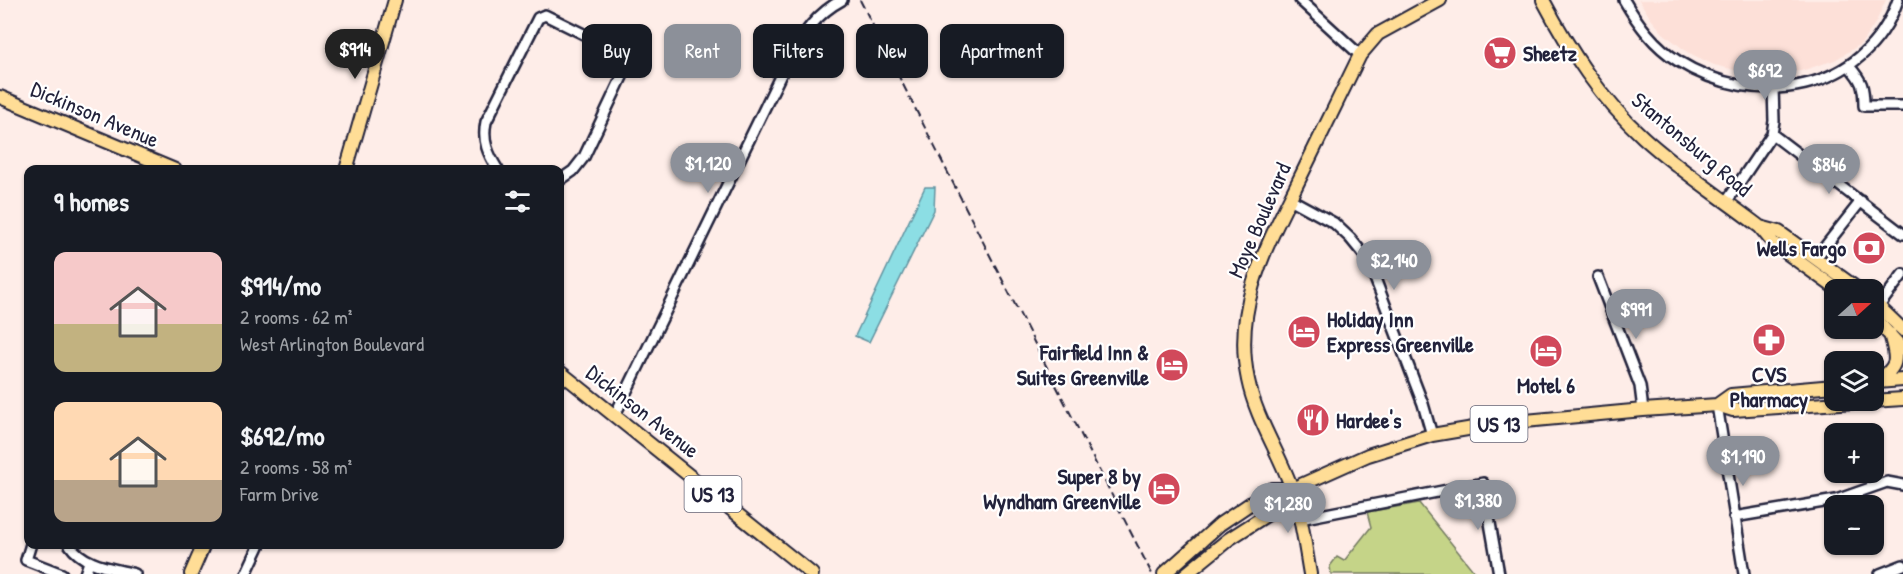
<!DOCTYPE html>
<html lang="en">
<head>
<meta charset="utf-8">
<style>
  :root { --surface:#171b24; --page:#20242c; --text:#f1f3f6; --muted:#9ea1a6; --accent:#8c9099 }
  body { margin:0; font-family:"Patrick Hand",sans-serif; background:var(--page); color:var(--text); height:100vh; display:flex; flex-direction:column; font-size:22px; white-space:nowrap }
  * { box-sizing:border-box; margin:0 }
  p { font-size:20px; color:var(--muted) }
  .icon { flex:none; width:33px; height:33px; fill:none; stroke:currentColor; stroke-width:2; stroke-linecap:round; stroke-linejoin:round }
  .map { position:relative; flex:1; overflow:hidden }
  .panel { position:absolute; left:24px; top:165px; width:540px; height:384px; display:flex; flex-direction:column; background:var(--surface); border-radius:12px; box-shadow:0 2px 4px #0004 }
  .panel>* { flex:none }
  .top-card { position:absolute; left:582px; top:24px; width:570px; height:54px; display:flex; gap:12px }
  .needle { width:39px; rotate:69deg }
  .fabs { position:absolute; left:1824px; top:279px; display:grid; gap:12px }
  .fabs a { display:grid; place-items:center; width:60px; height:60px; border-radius:12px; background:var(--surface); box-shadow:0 2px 4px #0004; font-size:30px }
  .price { position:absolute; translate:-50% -51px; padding:0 14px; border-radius:21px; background:var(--accent); color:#fff; font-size:20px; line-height:39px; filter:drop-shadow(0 2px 3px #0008) }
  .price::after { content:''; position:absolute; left:50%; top:36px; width:18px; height:14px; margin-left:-9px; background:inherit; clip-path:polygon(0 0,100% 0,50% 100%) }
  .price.current { background:#222; color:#fff }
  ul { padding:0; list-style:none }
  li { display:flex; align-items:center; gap:18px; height:150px; padding:0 30px }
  li span { display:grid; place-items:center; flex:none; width:168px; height:120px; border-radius:12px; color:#555 }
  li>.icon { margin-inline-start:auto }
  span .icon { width:72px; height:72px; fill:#fffc; stroke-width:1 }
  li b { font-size:26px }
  h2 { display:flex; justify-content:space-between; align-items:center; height:72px; padding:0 30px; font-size:26px }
  .chip { padding:0 21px; border-radius:12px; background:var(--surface); box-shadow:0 2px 4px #0004; font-size:21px; line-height:54px }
  .chip.current { background:var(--accent); color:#fff }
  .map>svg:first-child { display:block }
  .built { fill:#fde0d8 }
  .green { fill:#c5d488; stroke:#747b62; stroke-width:1.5 }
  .water { fill:#8cdee4; stroke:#6293a0; stroke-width:1.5 }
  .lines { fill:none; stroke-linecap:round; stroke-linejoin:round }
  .minor-casing { stroke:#22223b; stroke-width:14 }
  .major-casing { stroke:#22223b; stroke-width:16 }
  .minor { stroke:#fff; stroke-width:9 }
  .major { stroke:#ffdd96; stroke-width:12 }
  .rail { stroke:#22223b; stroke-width:2; stroke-dasharray:9 4.5; stroke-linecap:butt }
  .labels { text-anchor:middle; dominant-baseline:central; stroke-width:4.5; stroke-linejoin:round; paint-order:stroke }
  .shield { fill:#fff; stroke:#646476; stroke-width:1.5 }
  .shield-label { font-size:21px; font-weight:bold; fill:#22223b }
  .poi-label { font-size:22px; font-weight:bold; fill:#22223b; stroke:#fff; text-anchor:start }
  .street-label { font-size:22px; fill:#22223b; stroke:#fff }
</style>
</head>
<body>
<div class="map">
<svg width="1903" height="574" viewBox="0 0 1903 574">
  <rect width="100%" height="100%" fill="#feede8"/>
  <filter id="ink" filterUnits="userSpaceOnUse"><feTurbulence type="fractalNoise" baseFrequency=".0167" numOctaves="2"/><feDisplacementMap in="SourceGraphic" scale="12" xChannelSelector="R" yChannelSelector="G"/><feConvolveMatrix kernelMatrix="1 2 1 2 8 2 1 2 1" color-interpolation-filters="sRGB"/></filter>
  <g filter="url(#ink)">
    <path class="built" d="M1639,0H1886L1876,22L1861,44L1835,60L1801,71L1748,73L1714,65L1687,52L1663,33L1651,19Z"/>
    <path class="green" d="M1419,503L1476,574H1331L1330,566L1337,557L1344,561L1371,527L1367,512Z"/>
    <path class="water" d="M925,187H935L934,210L869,342L855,336Z"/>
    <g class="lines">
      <defs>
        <path id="minor" d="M1300,0L1360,55
          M1624,0C1638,24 1654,46 1678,61C1756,110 1865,94 1898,0
          M1849,66C1862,81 1864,86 1864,106H1903
          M1772,134L1903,234
          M498,170C488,154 482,141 486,122L538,18L545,15L628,56L630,60L584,157L573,171L560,180
          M1290,199L1334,223L1350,238L1368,260L1423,404L1432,435
          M1727,201L1772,134L1774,121L1773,87
          M1816,258L1861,201
          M1598,277L1640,386L1643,410
          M1879,306L1903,274
          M1717,405L1744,574
          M615,415L789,58C804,33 816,14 842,0
          M1734,517L1836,500L1887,482L1903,485
          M1300,519L1483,483L1499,574
          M31,544L26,560L62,574
          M69,544C84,566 111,568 135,574
          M85,574L89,562
          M246,574L260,544
          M1880,574L1903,565"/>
        <path id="major" d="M1543,0C1570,51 1600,98 1643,137C1679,170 1721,197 1760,227L1773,243L1838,290
          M0,97L175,170
          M346,170L395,0
          M1760,227L1779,232L1859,290
          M1874,302L1903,330
          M1874,318L1903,349
          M560,372L812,574
          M1876,382C1900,366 1897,359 1890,334
          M1877,382L1903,380
          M1717,405L1731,395L1834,386
          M191,574L204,544
          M1164,574L1220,524L1272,489H1292L1368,455L1432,435L1503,423L1643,410L1717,405L1733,410L1903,399
          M1186,574L1229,539L1279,507L1292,489
          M1310,574C1305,546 1302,517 1292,489C1279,452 1256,419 1248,380C1232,304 1268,244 1300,178C1320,137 1340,96 1360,55L1378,34L1440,0"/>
      </defs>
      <use href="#minor" class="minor-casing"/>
      <use href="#major" class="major-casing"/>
      <use href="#minor" class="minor"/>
      <use href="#major" class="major"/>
      <path class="rail" d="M860,0L1152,574"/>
    </g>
  </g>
  <defs>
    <symbol id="supermarket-disc" viewBox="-11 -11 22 22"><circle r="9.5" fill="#d1495b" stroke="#fff"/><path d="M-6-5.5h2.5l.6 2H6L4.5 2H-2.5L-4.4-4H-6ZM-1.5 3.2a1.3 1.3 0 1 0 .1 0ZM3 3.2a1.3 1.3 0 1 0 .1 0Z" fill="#fff"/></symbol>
    <symbol id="bank-disc" viewBox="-11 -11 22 22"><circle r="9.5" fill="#d1495b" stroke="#fff"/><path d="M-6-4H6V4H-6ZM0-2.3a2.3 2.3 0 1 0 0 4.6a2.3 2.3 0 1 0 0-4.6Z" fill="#fff"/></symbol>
    <symbol id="hotel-disc" viewBox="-11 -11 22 22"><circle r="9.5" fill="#d1495b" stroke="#fff"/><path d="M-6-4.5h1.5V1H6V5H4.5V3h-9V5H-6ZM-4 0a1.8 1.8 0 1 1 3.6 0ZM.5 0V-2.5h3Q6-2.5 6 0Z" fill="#fff"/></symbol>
    <symbol id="pharmacy-disc" viewBox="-11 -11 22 22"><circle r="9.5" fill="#d1495b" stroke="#fff"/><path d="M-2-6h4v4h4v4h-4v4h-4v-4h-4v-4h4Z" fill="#fff"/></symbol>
    <symbol id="restaurant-disc" viewBox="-11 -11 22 22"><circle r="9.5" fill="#d1495b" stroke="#fff"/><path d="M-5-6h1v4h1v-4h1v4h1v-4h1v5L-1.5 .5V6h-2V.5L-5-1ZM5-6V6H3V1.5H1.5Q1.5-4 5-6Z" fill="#fff"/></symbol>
  </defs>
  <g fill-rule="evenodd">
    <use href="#supermarket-disc" x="1481" y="34" width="38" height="38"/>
    <use href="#bank-disc" x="1850" y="229" width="38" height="38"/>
    <use href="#hotel-disc" x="1285" y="313" width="38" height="38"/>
    <use href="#pharmacy-disc" x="1750" y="321" width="38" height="38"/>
    <use href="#hotel-disc" x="1527" y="332" width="38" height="38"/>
    <use href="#hotel-disc" x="1153" y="346" width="38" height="38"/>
    <use href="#restaurant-disc" x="1294" y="401" width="38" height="38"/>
    <use href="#hotel-disc" x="1145" y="470" width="38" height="38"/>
  </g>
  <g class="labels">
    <g class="shield">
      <rect x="1470.5" y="406" width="57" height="36" rx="4.5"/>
      <rect x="684.5" y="476" width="57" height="36" rx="4.5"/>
    </g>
    <g class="shield-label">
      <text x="1499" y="424">US 13</text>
      <text x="713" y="494">US 13</text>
    </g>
    <g class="poi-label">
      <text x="1523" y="53">Sheetz</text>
      <text x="1846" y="248" text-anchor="end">Wells Fargo</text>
      <text x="1327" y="319">Holiday Inn<tspan x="1327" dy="25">Express Greenville</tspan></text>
      <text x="1149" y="352" text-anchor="end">Fairfield Inn &amp;<tspan x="1149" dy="25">Suites Greenville</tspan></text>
      <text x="1769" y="374" text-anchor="middle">CVS<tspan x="1769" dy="25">Pharmacy</tspan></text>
      <text x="1546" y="385" text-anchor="middle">Motel 6</text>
      <text x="1336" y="420">Hardee's</text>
      <text x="1141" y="476" text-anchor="end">Super 8 by<tspan x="1141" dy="25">Wyndham Greenville</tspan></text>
    </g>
    <g class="street-label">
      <text transform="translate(95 114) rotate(23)">Dickinson Avenue</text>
      <text transform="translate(1692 144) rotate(40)">Stantonsburg Road</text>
      <text transform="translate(1259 220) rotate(-66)">Moye Boulevard</text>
      <text transform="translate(643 411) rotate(38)">Dickinson Avenue</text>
    </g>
  </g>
</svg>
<div class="fabs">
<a><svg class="needle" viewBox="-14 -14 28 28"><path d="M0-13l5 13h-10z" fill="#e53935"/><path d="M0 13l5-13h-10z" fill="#9ea1a6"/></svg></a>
<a><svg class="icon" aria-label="layers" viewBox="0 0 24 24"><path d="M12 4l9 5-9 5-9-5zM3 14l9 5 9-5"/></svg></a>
<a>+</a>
<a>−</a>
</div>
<b class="price current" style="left:355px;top:80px">$914</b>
<b class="price" style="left:1765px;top:101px">$692</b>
<b class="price" style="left:708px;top:194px">$1,120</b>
<b class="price" style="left:1829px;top:195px">$846</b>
<b class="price" style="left:1394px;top:291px">$2,140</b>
<b class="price" style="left:1636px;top:340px">$991</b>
<b class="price" style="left:1743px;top:487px">$1,190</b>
<b class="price" style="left:1478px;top:531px">$1,380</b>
<b class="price" style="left:1288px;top:534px">$1,280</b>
<div class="top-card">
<a class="chip">Buy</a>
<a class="chip current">Rent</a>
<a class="chip">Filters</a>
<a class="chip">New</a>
<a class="chip">Apartment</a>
</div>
<section class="panel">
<h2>9 homes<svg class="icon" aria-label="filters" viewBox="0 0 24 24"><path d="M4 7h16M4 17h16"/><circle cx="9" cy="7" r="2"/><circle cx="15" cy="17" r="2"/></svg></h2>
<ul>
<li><span style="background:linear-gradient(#f6c9c9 60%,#c2b280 0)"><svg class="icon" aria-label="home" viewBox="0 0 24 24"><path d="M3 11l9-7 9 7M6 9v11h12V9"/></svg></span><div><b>$914/mo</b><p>2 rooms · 62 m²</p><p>West Arlington Boulevard</p></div></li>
<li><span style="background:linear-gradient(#ffd9b3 65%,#b9a48a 0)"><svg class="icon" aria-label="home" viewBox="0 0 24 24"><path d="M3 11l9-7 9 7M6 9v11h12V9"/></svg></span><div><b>$692/mo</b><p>2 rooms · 58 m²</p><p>Farm Drive</p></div></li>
</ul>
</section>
</div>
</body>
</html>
